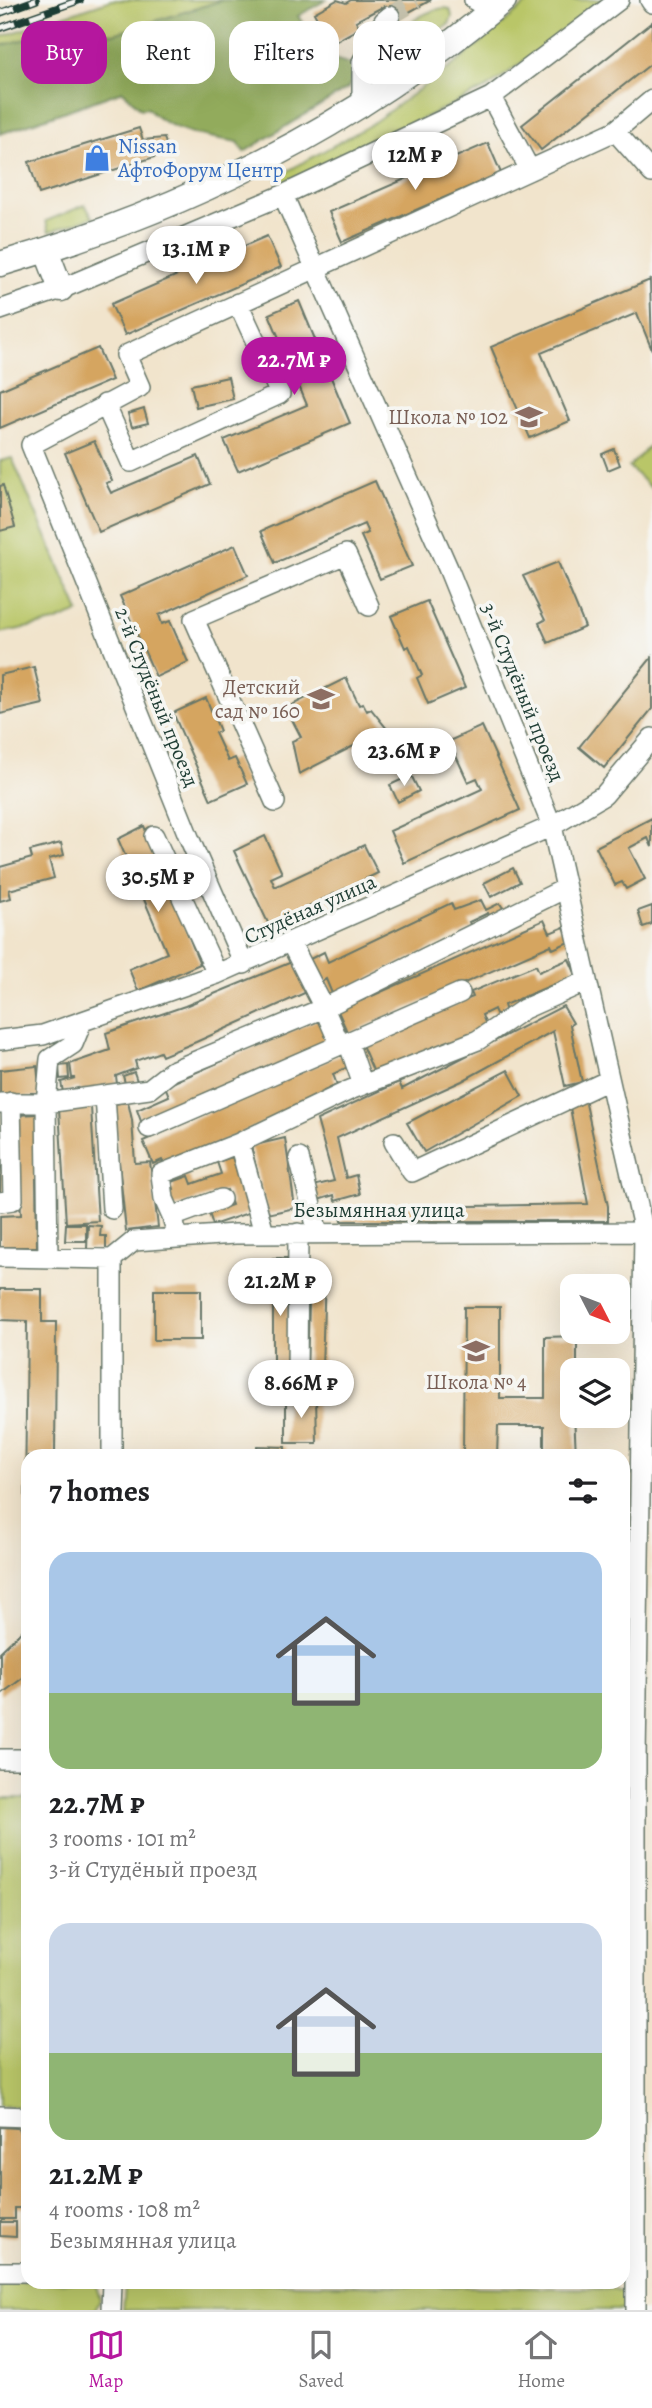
<!DOCTYPE html>
<html lang="en">
<head>
<meta charset="utf-8">
<style>
  :root { --surface:#fff; --page:#f6f6f6; --text:#202124; --muted:#757577; --line:#e0e0e0; --accent:#b5179e }
  body { margin:0; font-family:Alegreya,serif; background:var(--page); color:var(--text); height:100vh; display:flex; flex-direction:column; font-size:26px; white-space:nowrap }
  * { box-sizing:border-box; margin:0 }
  p { font-size:23px; color:var(--muted) }
  .icon { flex:none; width:38px; height:38px; fill:none; stroke:currentColor; stroke-width:2; stroke-linecap:round; stroke-linejoin:round }
  .map { position:relative; flex:1; overflow:hidden }
  .side { position:absolute; left:21px; top:1449px; width:609px; height:840px; display:flex; flex-direction:column; background:var(--surface); border-radius:21px; box-shadow:0 7px 28px #0002 }
  .side>* { flex:none }
  .top-card { position:absolute; left:21px; top:21px; width:611px; height:63px; display:flex; gap:14px }
  .needle { width:46px; rotate:132deg }
  .buttons { position:absolute; left:560px; top:1274px; display:grid; gap:14px }
  .buttons a { display:grid; place-items:center; width:70px; height:70px; border-radius:14px; background:var(--surface); box-shadow:0 7px 28px #0002; font-size:35px }
  .price { position:absolute; translate:-50% -60px; padding:0 16px; border-radius:24px; background:#fff; color:#222; font-size:23px; line-height:46px; filter:drop-shadow(0 2px 4px #0008) }
  .price::after { content:''; position:absolute; left:50%; top:42px; width:21px; height:16px; margin-left:-10px; background:inherit; clip-path:polygon(0 0,100% 0,50% 100%) }
  .price.selected { background:var(--accent); color:#fff }
  ul { padding:0; list-style:none }
  li { display:grid; align-content:center; gap:14px; height:371px; padding:0 28px }
  li span { display:grid; place-items:center; height:217px; border-radius:21px; color:#555 }
  li>.icon { margin-inline-start:auto }
  span .icon { width:126px; height:126px; fill:#fffc; stroke-width:1 }
  li b { font-size:30px }
  h2 { display:flex; justify-content:space-between; align-items:center; height:84px; padding:0 28px; font-size:30px }
  .tag { padding:0 24px; border-radius:21px; background:var(--surface); box-shadow:0 7px 28px #0002; font-size:24px; line-height:63px }
  .tag.selected { background:var(--accent); color:#fff }
  .tab-bar { display:flex; justify-content:space-around; align-items:center; height:98px; border-top:2px solid var(--line); background:var(--surface); font-size:19px; color:var(--muted) }
  .tab-bar a { display:grid; justify-items:center; gap:4px }
  .tab-bar .selected { color:var(--accent) }
  .map>svg:first-child { display:block }
  .green { fill:#b9c668; stroke:#6c824e; stroke-width:2 }
  .forest { fill:#92ab5c; stroke:#587448; stroke-width:2 }
  .building { fill:#d5a560 }
  .lines { fill:none; stroke-linecap:round; stroke-linejoin:round }
  .minor-tunnel { stroke:#c7c3ae; stroke-width:19; stroke-dasharray:19 10; stroke-linecap:butt }
  .minor-casing { stroke:#687769; stroke-width:22 }
  .major-casing { stroke:#687769; stroke-width:27 }
  .minor { stroke:#fff; stroke-width:19 }
  .major { stroke:#fff; stroke-width:24 }
  .rail-casing { stroke:#1f3d34; stroke-width:8 }
  .rail { stroke:#f6f6f2; stroke-width:5; stroke-dasharray:16; stroke-linecap:butt }
  .labels { text-anchor:middle; dominant-baseline:central; stroke-width:7; stroke-linejoin:round; paint-order:stroke }
  .shop-label { font-size:21px; fill:#366cbe; stroke:#f6f6f2; text-anchor:start }
  .education-label { font-size:21px; fill:#785e54; stroke:#f6f6f2; text-anchor:end }
  .street-label { font-size:21px; fill:#1f3d34; stroke:#f6f6f2 }
</style>
</head>
<body>
<div class="map">
<svg width="652" height="2310" viewBox="0 0 652 2310">
  <rect width="100%" height="100%" fill="#f6f6f2"/>
  <filter id="ink" filterUnits="userSpaceOnUse"><feTurbulence type="fractalNoise" baseFrequency=".0143" numOctaves="2"/><feDisplacementMap in="SourceGraphic" scale="14" xChannelSelector="R" yChannelSelector="G"/><feConvolveMatrix kernelMatrix="1 2 1 2 8 2 1 2 1" color-interpolation-filters="sRGB"/></filter>
  <filter id="wash" filterUnits="userSpaceOnUse"><feTurbulence type="fractalNoise" baseFrequency=".00686" numOctaves="4" result="noise"/><feDisplacementMap in="SourceGraphic" scale="28" xChannelSelector="R" yChannelSelector="G"/><feGaussianBlur stdDeviation="1.57" result="paint"/><feColorMatrix in="noise" values="0 0 0 0 0 0 0 0 0 0 0 0 0 0 0 0 0 1.4 0 .05"/><feComposite in="paint" operator="in"/></filter>
  <g filter="url(#wash)">
    <rect width="100%" height="100%" fill="#f1e4cc"/>
    <path class="green" d="M111,0H223L114,34L59,30L0,46V37Z
      M531,0H609L487,88L280,186L277,177L370,125L460,60Z
      M444,8L450,9L452,16L449,24L370,77C372,48 417,11 444,8Z
      M85,205L93,217L49,232L46,221Z
      M652,443V489L629,467Z
      M12,458L79,612L54,622L0,633V461Z
      M0,1798H28V2107L0,2106Z
      M0,2282H89L96,2286L100,2299L95,2310H0Z
      M163,2282L615,2289L625,2293L629,2304L628,2310H123L125,2286L130,2283Z"/>
    <path class="forest" d="M223,0H326L298,16L324,56L354,65L356,69L348,88L244,152L238,142C207,137 169,132 147,108L141,109L123,91L0,134V46L59,30L114,34Z"/>
    <g id="blocks">
      <path class="building" d="M337,0L346,3L351,0H431L393,21L384,6L356,21L360,28L331,44L314,13Z
        M652,22V63L541,150L522,125Z
        M139,128L143,140L164,138L168,149L164,154L39,194L29,162Z
        M488,143L501,173L342,242L329,212Z
        M267,236L281,267L125,335L111,304Z
        M650,280L652,350L637,313L541,353L570,421L530,438L491,347Z
        M299,301L350,423L238,471L224,440L307,405L269,314Z
        M98,348L112,380L0,428V390Z
        M228,377L233,399L196,407L191,385Z
        M144,409L148,423L132,427L128,414Z
        M94,441L112,481L106,483L111,493L198,456L210,484L99,532L65,453Z
        M614,449L620,465L608,470L602,454Z
        M375,481L412,566L380,579L361,536L368,533L364,524L275,563L261,531Z
        M3,485L15,527L0,531V486Z
        M235,545L248,575L159,615L162,624L170,621L188,662L156,677L120,596Z
        M558,562L585,627L548,643L539,623L545,620L523,576Z
        M427,601L465,688L428,704L417,678L422,675L409,646L405,648L391,616Z
        M652,657V709L604,768L579,747Z
        M34,667L43,704L0,714V675Z
        M346,678L359,705L363,703L367,711L371,709L387,729L299,774L292,741L301,737L286,708Z
        M206,698L220,731L215,733L228,761L235,758L247,784L211,800L173,713Z
        M482,726L520,810L404,863L390,831L482,789L477,778L468,782L449,741Z
        M411,775L419,791L398,802L390,785Z
        M652,818V847L648,838L629,848L645,879L626,889L622,882L615,885L596,847Z
        M144,826L200,964L138,991L129,969L167,953L118,839Z
        M265,836L282,873L271,878L275,887L364,845L378,873L269,925L234,851Z
        M61,843L64,855L49,859L54,878L9,890L11,898L0,901V867L32,858L30,851Z
        M513,868L520,882L491,897L484,883Z
        M481,900L486,910L500,903L505,912L490,919L488,913L469,922L472,928L333,996L326,979L321,982L310,959L324,952L328,962L451,903L454,910Z
        M652,906V924L643,927L638,911Z
        M544,920L550,933L564,927L571,941L553,949L551,945L348,1034L338,1011Z
        M569,959L576,975L504,1005L506,1012L497,1016L494,1009L482,1015L487,1028L375,1075L362,1045L473,997L471,992L536,965L539,972Z
        M294,961L309,991L196,1042L162,1056L160,1052L135,1061L137,1068L116,1076L117,1084L80,1093L78,1088L63,1092L61,1082L75,1078H72L70,1064L110,1050L106,1033L185,1006Z
        M563,1006L573,1023L570,1025L582,1082L565,1086L553,1031L462,1081L337,1138L346,1178L356,1175L360,1194L335,1201L334,1195L315,1201L313,1186L334,1181L317,1120L399,1082L402,1089Z
        M323,1017L333,1043L142,1124L137,1110L169,1096L165,1086Z
        M345,1053L350,1066L333,1074L337,1085L324,1091L326,1096L165,1166L162,1160L153,1164L143,1141Z
        M68,1065L69,1078L60,1079L59,1066Z
        M37,1066L40,1097L0,1098V1070Z
        M508,1070L522,1096L424,1152L407,1123Z
        M134,1072L137,1081L126,1086L123,1076Z
        M585,1099L608,1206V1221H341L342,1208L588,1204L569,1102Z
        M128,1102L132,1120L135,1163L150,1162L158,1227L126,1231L113,1104Z
        M91,1107L98,1221L66,1223L59,1109Z
        M39,1114L41,1179H36L37,1247H0V1216L21,1215L17,1115Z
        M285,1138L295,1208L267,1214L251,1146Z
        M0,1144L5,1200L0,1201Z
        M232,1157L251,1212L213,1225L209,1213L232,1205L227,1190L172,1208L167,1192L174,1189L172,1182L189,1176L192,1184L221,1174L217,1162Z
        M66,1224H86V1241H65Z
        M88,1225L101,1226L100,1236H106V1249H87Z
        M273,1258H288V1378H273Z
        M310,1274H325L322,1369H307Z
        M0,1289H42V1322H56L55,1456H28V1502H25L27,1321L0,1320Z
        M154,1290H201V1340H154Z
        M464,1307H500V1398H545V1337L577,1336V1370H572L576,1456H544V1426H498L497,1456H463Z
        M286,1396H316L317,1443H286Z
        M257,1446L285,1447V1456H257Z
        M28,1616V1674L0,1695V1652L23,1630Z
        M0,2127L17,2128L28,2144V2208H15V2219H0Z
        M0,2222H16V2237L0,2236Z"/>
    </g>
  </g>
  <g filter="url(#ink)">
    <use href="#blocks" fill-opacity="0" stroke="#687769" stroke-width="2"/>
    <g class="lines">
      <path class="minor-tunnel" d="M390,16L416,0"/>
      <defs>
        <path id="minor" d="M474,0L492,10
          M650,0L652,3
          M491,97L530,170
          M362,107V62L384,21L390,16
          M615,131L652,173
          M283,195L448,568L552,826L644,1232L636,1758V2310
          M0,310L61,289L283,195L491,97L619,0
          M105,404L131,462L280,394L238,303
          M275,802L194,619L346,554L369,606
          M154,836L217,974
          M291,943L324,1008L566,888
          M244,964L190,840L31,445L140,387L126,355L615,131L652,100
          M0,1040L43,1035L217,974L552,826L604,795L652,738
          M348,1042L460,993
          M0,1103H46L50,1059L73,1044L82,1022
          M149,1128L340,1045
          M394,1142L412,1172L609,1080
          M239,1143L350,1090L478,1040L524,1009L587,981
          M299,1158L318,1233
          M0,1202L13,1200L11,1102
          M112,1209L105,1095L149,1089L172,1071L324,1008L340,1045L348,1042L363,1085
          M172,1217L164,1199L161,1174L239,1143L264,1233
          M175,1227L172,1217L221,1199
          M0,1257L112,1259
          M48,1258L46,1103L105,1095
          M112,1259L134,1241L235,1234L652,1232
          M297,1381L298,1233
          M112,1456V1259
          M0,1759H28
          M0,2116L28,2117
          M0,2272H28
          M111,2310L112,2282"/>
        <path id="major" d="M46,250L61,289
          M0,264C188,209 354,127 504,0"/>
      </defs>
      <use href="#minor" class="minor-casing"/>
      <use href="#major" class="major-casing"/>
      <use href="#minor" class="minor"/>
      <use href="#major" class="major"/>
      <defs>
        <path id="rail" d="M0,13L36,0
          M0,28L80,0"/>
      </defs>
      <use href="#rail" class="rail-casing"/>
      <use href="#rail" class="rail"/>
    </g>
  </g>
  <defs>
    <symbol id="shop-bare" viewBox="-9 -9 18 18"><path d="M-5-2.5h2.3a2.7 3.5 0 0 1 5.4 0H5L5.5 6h-11ZM-1.5-2.5h3a1.5 2.3 0 0 0-3 0Z" fill="#3f7fe0" stroke="#f6f6f2" stroke-width="2.5" paint-order="stroke"/></symbol>
    <symbol id="school-bare" viewBox="-9 -9 18 18"><path d="M0-5L7-2L0 1L-7-2ZM-4 1L0 2.5L4 1V4Q0 6-4 4Z" fill="#8d6e63" stroke="#f6f6f2" stroke-width="2.5" paint-order="stroke"/></symbol>
  </defs>
  <g fill-rule="evenodd">
    <use href="#shop-bare" x="78" y="139" width="38" height="38"/>
    <use href="#school-bare" x="510" y="398" width="38" height="38"/>
    <use href="#school-bare" x="302" y="680" width="38" height="38"/>
    <use href="#school-bare" x="457" y="1332" width="38" height="38"/>
  </g>
  <g class="labels">
    <g class="shop-label">
      <text x="118" y="146">Nissan<tspan x="118" dy="24">АфтоФорум Центр</tspan></text>
    </g>
    <g class="education-label">
      <text x="508" y="417">Школа № 102</text>
      <text x="300" y="687">Детский<tspan x="300" dy="24">сад № 160</tspan></text>
      <text x="476" y="1382" text-anchor="middle">Школа № 4</text>
    </g>
    <g class="street-label">
      <text transform="translate(523 692) rotate(68)">3-й Студёный проезд</text>
      <text transform="translate(157 697) rotate(68)">2-й Студёный проезд</text>
      <text transform="translate(310 909) rotate(-24)">Студёная улица</text>
      <text x="379" y="1210">Безымянная улица</text>
    </g>
  </g>
</svg>
<div class="buttons">
<a><svg class="needle" viewBox="-14 -14 28 28"><path d="M0-13l5 13h-10z" fill="#e53935"/><path d="M0 13l5-13h-10z" fill="#757577"/></svg></a>
<a><svg class="icon" aria-label="layers" viewBox="0 0 24 24"><path d="M12 4l9 5-9 5-9-5zM3 14l9 5 9-5"/></svg></a>
</div>
<b class="price" style="left:415px;top:192px">12M ₽</b>
<b class="price" style="left:196px;top:286px">13.1M ₽</b>
<b class="price selected" style="left:294px;top:397px">22.7M ₽</b>
<b class="price" style="left:404px;top:788px">23.6M ₽</b>
<b class="price" style="left:158px;top:914px">30.5M ₽</b>
<b class="price" style="left:280px;top:1318px">21.2M ₽</b>
<b class="price" style="left:301px;top:1420px">8.66M ₽</b>
<div class="top-card">
<a class="tag selected">Buy</a>
<a class="tag">Rent</a>
<a class="tag">Filters</a>
<a class="tag">New</a>
</div>
<section class="side">
<h2>7 homes<svg class="icon" aria-label="filters" viewBox="0 0 24 24"><path d="M4 7h16M4 17h16"/><circle cx="9" cy="7" r="2"/><circle cx="15" cy="17" r="2"/></svg></h2>
<ul>
<li><span style="background:linear-gradient(#a9c7e8 65%,#8fb573 0)"><svg class="icon" aria-label="home" viewBox="0 0 24 24"><path d="M3 11l9-7 9 7M6 9v11h12V9"/></svg></span><div><b>22.7M ₽</b><p>3 rooms · 101 m²</p><p>3-й Студёный проезд</p></div></li>
<li><span style="background:linear-gradient(#c9d6e8 60%,#8fb573 0)"><svg class="icon" aria-label="home" viewBox="0 0 24 24"><path d="M3 11l9-7 9 7M6 9v11h12V9"/></svg></span><div><b>21.2M ₽</b><p>4 rooms · 108 m²</p><p>Безымянная улица</p></div></li>
</ul>
</section>
</div>
<nav class="tab-bar">
<a class="selected"><svg class="icon" aria-label="map" viewBox="0 0 24 24"><path d="M3 6l6-2 6 2 6-2v14l-6 2-6-2-6 2zM9 4v14M15 6v14"/></svg>Map</a>
<a><svg class="icon" aria-label="saved" viewBox="0 0 24 24"><path d="M7 4h10v16l-5-4-5 4z"/></svg>Saved</a>
<a><svg class="icon" aria-label="home" viewBox="0 0 24 24"><path d="M3 11l9-7 9 7M6 9v11h12V9"/></svg>Home</a>
</nav>
</body>
</html>
